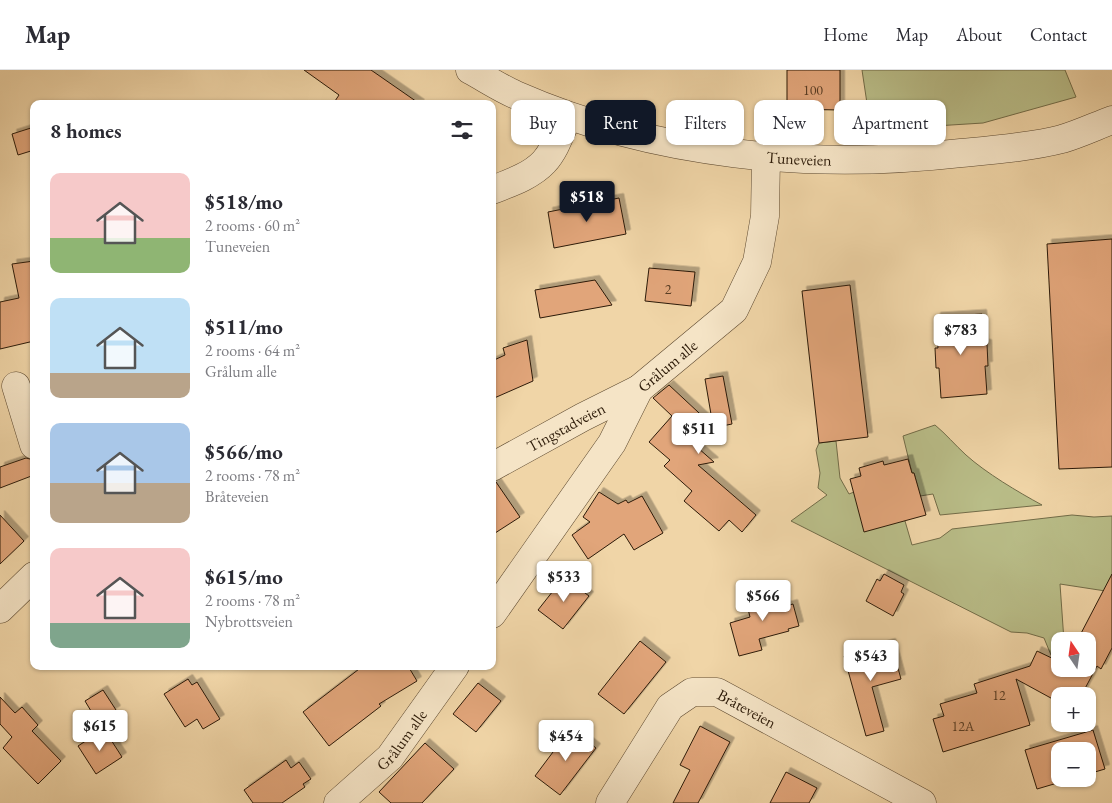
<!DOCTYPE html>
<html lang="en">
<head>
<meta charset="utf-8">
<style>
  :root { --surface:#fff; --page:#f2f2f3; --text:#2b2b33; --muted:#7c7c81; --line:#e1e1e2; --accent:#111827 }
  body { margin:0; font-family:"EB Garamond",serif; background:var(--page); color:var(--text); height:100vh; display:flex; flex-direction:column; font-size:19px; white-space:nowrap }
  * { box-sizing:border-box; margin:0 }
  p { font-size:16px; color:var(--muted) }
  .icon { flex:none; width:28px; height:28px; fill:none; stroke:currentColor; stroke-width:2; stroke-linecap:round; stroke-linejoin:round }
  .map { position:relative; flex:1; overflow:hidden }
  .sheet { position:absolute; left:30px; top:30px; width:466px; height:570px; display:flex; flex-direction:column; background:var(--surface); border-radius:10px; box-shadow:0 1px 4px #0004 }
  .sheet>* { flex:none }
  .banner { position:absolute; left:511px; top:30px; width:475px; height:45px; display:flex; gap:10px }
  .needle { width:32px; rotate:347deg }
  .controls { position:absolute; left:1051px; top:562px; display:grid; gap:10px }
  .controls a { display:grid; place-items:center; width:45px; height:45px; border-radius:10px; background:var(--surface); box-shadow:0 1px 4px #0004; font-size:25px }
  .price { position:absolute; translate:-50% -42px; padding:0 11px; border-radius:5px; background:#fff; color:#222; font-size:16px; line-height:32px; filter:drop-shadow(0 1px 2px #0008) }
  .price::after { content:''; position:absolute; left:50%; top:30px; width:15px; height:11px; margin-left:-8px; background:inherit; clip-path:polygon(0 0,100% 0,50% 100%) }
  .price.current { background:var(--accent); color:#fff }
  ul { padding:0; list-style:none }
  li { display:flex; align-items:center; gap:15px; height:125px; padding:0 20px }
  li span { display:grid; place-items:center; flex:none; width:140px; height:100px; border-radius:10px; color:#555 }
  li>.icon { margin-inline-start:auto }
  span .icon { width:60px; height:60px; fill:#fffc; stroke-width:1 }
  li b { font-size:21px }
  h2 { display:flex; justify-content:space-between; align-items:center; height:60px; padding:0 20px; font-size:21px }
  .pill { padding:0 18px; border-radius:10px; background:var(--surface); box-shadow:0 1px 4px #0004; font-size:18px; line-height:45px }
  .pill.current { background:var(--accent); color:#fff }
  header { display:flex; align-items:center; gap:30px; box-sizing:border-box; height:70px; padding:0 25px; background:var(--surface); border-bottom:1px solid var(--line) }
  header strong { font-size:24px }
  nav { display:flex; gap:28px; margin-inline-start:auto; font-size:18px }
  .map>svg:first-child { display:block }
  .green { fill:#b9bd88; stroke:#726c48 }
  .building { fill:#e1a57a; stroke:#2c1a08; filter:url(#shadow) }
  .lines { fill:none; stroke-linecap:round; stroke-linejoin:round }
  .minor-casing { stroke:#5d4930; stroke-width:29 }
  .minor { stroke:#f5e4c6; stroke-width:28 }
  .labels { text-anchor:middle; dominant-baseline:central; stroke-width:4; stroke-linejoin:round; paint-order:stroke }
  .number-label { font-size:14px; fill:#593d24 }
  .street-label { font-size:16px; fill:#2c1a08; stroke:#f5e4c6 }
</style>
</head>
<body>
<header>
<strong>Map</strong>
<nav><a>Home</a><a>Map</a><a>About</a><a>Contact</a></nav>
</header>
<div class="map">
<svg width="1112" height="733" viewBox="0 0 1112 733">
  <defs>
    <filter id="shadow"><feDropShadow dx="4.5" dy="-4.5" stdDeviation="0" flood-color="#0004"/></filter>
  </defs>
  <rect width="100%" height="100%" fill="#f0d5a7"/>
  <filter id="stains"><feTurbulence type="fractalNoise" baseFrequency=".004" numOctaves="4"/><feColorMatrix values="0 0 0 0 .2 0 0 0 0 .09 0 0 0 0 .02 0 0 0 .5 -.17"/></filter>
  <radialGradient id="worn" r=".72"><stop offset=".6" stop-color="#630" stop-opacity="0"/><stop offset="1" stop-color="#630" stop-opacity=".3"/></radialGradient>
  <path class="green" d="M862,0H1065L1076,27L983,53L871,60Z
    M935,355C946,364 955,375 966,385C986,403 1018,422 1042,435L940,445L933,424L920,426L914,403H912L903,366Z
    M836,371L840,408L849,424L854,422L905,451L912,475L940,468L952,459L1072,445L1094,447L1112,446V522L1060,514L1064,571H1060V587L1051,585L1044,568L1027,563L1011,562L791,451L827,425L818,418L820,403L816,380L819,373Z"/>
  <path class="building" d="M304,0H371L420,34H333L339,25Z
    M787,0H840V40L787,39Z
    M34,57V80L18,85L12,64Z
    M619,128L626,164L554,178L548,142Z
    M1112,169V397L1059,399L1047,174Z
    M34,191V271L0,279V232L19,228L12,194Z
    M649,198L695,202L691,236L645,231Z
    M595,210L612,235L540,248L535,220Z
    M850,215L868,367L819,373L802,221Z
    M982,244L984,274H987L988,296H985L987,324L941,328L939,298H936L935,278H938L936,247Z
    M527,270L533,311L492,329V291L505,285L503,278Z
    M723,306L732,354L682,364L714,392L698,395L756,445L742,462L729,450L719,461L684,431L692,421L664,396L670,390L649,372L672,346L653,328L669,315L713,356L705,309Z
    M26,388L34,390V405L0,418V397Z
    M908,389L912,403H914L926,445L864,462L850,409L861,406L859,398L883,391L884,395Z
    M492,412H496L520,447L492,465Z
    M599,422L618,434L626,430L628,433L642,426L663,463L634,480L624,464L588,489L572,465L590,452L583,447Z
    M0,445L24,471L0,494Z
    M884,504L904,515L901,522L904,524L893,546L866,531L877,509L880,511Z
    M1112,504V578L1101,599L1097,596L1081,626H1060V633L1016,609L1030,655L943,682L933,649L944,646L940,634L977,623L974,614L1030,596L1037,581L1060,592V599H1088V571H1077Z
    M564,507L589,526L563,559L538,540Z
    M782,521L786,536L793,534L799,556L788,559L789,561L759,569L762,580L739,586L730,553L750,547L746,531Z
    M640,571L666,592L624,644L598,624Z
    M891,573L901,609L872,617L884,661L866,666L844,586Z
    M363,596H408L417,611L379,634L381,636L329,676L303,642Z
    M188,609L192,615L197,612L220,649L203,659L197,649L185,657L164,624Z
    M478,613L501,631L476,662L453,644Z
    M103,620L116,640L97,651L85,631Z
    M0,627L15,643L22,637L38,655L32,661L61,691L38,714L3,678L12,667L0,654Z
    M700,656L730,672L698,733H673L690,700L680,695Z
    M571,658L596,678L560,725L535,706Z
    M104,659L122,687L96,704L78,676Z
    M1093,660L1105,699L1088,704V681H1060V709H1071L1037,719L1025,680Z
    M425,673L454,699L422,733H391L379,722Z
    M286,690L291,698L299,692L311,709L303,714L305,717L282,733H253L244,720Z
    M786,702L817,718L809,733H770Z"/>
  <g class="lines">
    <defs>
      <g id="minor">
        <path id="s1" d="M470,0C485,8 500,18 516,25C655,86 812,100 961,83C993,80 1031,77 1062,69C1079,64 1096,56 1112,50"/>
        <path d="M492,120C510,113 531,106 544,92C556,79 561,61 568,46"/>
        <path d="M16,316L34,375"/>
        <path id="s2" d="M492,397L583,347L639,319"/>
        <path d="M0,539L34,506"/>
        <path id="s3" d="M492,544L612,373L639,319L734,240L757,192L765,146L766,87"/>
        <path id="s4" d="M338,733L390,687L455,596"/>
        <path id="s5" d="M610,733L670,637L692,622H717L922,733"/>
      </g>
    </defs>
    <use href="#minor" class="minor-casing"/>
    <use href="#minor" class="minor"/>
  </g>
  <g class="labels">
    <g class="number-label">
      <text x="813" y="20">100</text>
      <text x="668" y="219">2</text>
      <text x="999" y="625">12</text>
      <text x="963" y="656">12A</text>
    </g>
    <g class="street-label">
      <text stroke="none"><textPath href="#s1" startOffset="344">Tuneveien</textPath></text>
      <text stroke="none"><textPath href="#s3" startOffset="306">Grålum alle</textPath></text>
      <text stroke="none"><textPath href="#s2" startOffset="84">Tingstadveien</textPath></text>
      <text stroke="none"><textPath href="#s5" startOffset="199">Bråteveien</textPath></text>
      <text stroke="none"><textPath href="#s4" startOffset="90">Grålum alle</textPath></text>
    </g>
  </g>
  <rect width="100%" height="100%" filter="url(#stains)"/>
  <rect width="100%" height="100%" fill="url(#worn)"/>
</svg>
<div class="controls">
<a><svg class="needle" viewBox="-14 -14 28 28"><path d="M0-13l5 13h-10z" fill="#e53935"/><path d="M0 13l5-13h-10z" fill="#7c7c81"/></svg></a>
<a>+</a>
<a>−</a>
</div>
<b class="price current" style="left:587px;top:153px">$518</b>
<b class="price" style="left:961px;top:286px">$783</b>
<b class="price" style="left:699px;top:385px">$511</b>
<b class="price" style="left:564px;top:533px">$533</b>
<b class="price" style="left:763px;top:552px">$566</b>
<b class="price" style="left:871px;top:612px">$543</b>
<b class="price" style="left:100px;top:682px">$615</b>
<b class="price" style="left:566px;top:692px">$454</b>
<div class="banner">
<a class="pill">Buy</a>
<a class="pill current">Rent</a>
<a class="pill">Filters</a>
<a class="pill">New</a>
<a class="pill">Apartment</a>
</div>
<section class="sheet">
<h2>8 homes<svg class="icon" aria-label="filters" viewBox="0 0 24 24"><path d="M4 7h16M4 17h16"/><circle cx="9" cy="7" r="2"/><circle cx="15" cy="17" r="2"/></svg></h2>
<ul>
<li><span style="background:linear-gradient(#f6c9c9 65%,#8fb573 0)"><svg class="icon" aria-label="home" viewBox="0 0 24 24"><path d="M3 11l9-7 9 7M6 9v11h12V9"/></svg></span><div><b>$518/mo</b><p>2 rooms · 60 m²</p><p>Tuneveien</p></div></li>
<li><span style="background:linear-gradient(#bfe0f5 75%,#b9a48a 0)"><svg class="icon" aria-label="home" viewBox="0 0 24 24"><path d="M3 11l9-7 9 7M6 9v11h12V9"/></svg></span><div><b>$511/mo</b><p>2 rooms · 64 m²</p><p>Grålum alle</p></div></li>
<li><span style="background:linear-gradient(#a9c7e8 60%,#b9a48a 0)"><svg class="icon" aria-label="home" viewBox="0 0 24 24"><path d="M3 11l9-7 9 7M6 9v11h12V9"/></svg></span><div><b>$566/mo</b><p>2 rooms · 78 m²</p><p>Bråteveien</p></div></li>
<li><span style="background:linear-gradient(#f6c9c9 75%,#7fa58c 0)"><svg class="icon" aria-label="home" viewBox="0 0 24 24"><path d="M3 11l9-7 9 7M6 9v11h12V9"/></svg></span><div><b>$615/mo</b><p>2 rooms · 78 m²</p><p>Nybrottsveien</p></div></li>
</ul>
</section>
</div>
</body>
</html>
